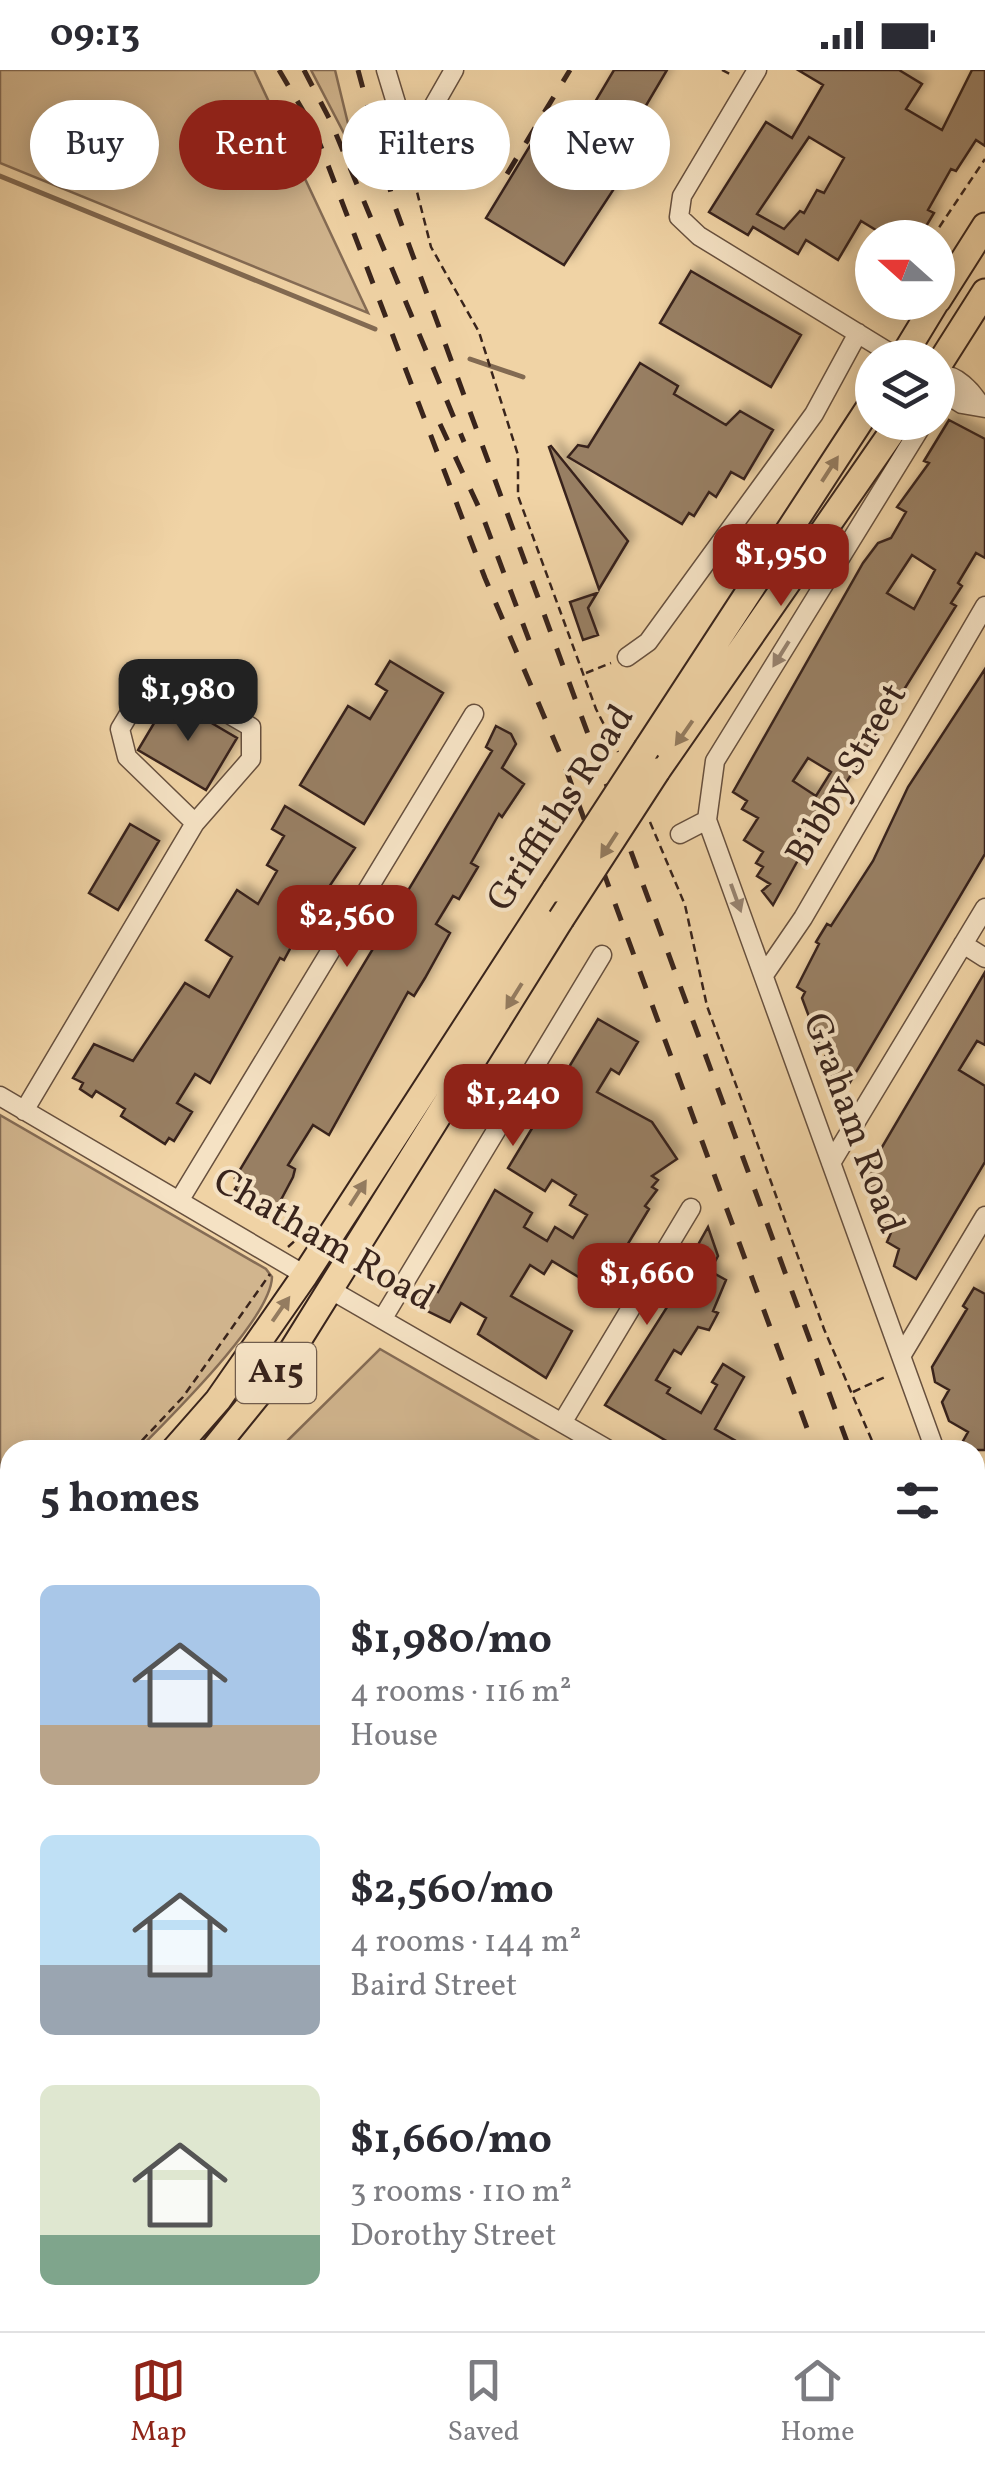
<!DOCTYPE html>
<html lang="en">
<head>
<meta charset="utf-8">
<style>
  :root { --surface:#fff; --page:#f7f7f7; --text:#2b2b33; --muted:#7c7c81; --line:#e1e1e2; --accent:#8f2418 }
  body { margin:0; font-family:Vollkorn,serif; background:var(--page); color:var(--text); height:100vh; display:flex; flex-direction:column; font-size:38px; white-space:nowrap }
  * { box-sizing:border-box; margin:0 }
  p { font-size:32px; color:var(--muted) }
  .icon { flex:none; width:55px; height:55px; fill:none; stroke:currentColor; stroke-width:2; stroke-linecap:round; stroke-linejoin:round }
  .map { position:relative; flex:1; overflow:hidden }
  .sheet { position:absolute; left:0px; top:1370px; width:985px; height:892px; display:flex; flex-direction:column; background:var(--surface); border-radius:30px 30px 0 0; box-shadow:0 5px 25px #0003 }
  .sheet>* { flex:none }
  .top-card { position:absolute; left:30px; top:30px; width:925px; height:90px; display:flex; gap:20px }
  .needle { width:65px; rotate:291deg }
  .buttons { position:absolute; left:855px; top:150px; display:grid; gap:20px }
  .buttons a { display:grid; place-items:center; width:100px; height:100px; border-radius:50%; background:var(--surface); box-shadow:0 5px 25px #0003; font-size:50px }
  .price { position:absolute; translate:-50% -85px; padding:0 22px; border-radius:20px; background:var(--accent); color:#fff; font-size:32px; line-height:65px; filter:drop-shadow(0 2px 5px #0008) }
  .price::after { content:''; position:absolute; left:50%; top:60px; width:30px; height:22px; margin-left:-15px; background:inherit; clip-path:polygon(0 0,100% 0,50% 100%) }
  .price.on { background:#222; color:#fff }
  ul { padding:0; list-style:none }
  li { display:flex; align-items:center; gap:30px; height:250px; padding:0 40px }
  li span { display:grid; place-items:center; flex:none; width:280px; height:200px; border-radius:15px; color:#555 }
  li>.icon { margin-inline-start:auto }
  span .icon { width:120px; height:120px; fill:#fffc; stroke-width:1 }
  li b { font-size:42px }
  h2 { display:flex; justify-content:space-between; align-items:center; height:120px; padding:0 40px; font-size:42px }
  .tag { padding:0 35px; border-radius:45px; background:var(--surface); box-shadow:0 5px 25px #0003; font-size:35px; line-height:90px }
  .tag.on { background:var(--accent); color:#fff }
  .status { display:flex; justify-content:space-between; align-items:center; height:70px; padding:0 50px; background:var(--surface); direction:ltr }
  .status svg { height:28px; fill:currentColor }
  .dock { display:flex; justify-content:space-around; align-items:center; height:140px; border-top:2px solid var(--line); background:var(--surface); font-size:28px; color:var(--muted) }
  .dock a { display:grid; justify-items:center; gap:5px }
  .dock .on { color:var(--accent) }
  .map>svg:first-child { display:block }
  .green { fill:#d1b58e; stroke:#856c55; stroke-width:2.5 }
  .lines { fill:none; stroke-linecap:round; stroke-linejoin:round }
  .stream { stroke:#826a52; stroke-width:5 }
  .building { fill:#987f63; stroke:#39241c; stroke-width:2.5; fill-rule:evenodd; filter:url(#shadow) }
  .minor-casing { stroke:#67503e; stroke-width:21 }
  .highway-casing { stroke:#39241c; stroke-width:29 }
  .path { stroke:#39241c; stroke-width:2.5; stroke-dasharray:8 5; stroke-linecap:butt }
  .minor { stroke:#f5e2c4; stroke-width:18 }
  .highway { stroke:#f0d3a5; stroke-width:25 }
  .rail { stroke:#39241c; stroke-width:5; stroke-dasharray:18 18; stroke-linecap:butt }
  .highway-bridge-casing { stroke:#39241c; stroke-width:29; stroke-linecap:butt }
  .highway-bridge { stroke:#f0d3a5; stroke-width:25 }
  .oneway { fill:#947c60 }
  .oneway2 { fill:#978370 }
  .labels { text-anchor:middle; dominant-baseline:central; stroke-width:8; stroke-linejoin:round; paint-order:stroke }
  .shield { fill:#f5e2c4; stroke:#715d4e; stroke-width:2.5 }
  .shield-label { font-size:35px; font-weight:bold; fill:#39241c }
  .street-label { font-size:38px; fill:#39241c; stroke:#f5e2c4 }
</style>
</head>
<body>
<div class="status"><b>09:13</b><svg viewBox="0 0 49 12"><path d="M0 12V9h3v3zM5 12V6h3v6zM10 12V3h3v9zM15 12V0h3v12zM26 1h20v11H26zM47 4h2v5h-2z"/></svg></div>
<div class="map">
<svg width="985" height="2261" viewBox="0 0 985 2261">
  <defs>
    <filter id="shadow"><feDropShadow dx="7" dy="-7" stdDeviation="5" flood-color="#0004"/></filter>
  </defs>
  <rect width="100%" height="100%" fill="#f0d3a5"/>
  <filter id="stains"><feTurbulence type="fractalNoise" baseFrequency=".002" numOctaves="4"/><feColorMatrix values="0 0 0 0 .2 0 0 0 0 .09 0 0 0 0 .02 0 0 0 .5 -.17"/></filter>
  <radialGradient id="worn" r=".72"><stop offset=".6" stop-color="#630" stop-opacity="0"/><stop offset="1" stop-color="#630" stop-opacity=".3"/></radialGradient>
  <path class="green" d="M0,0H254L368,243L0,93Z
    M311,0H335L352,70L348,71Z
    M0,1045L266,1199L272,1207C271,1249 169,1348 138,1380H10V1512L0,1522Z
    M380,1279L555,1380H278Z
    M10,1649V2246L0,2247V1659Z
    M975,2014L985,2040V2135L975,2136Z"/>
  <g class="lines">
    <path class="stream" d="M0,106L375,259
      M470,289L523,307"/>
  </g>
  <path class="building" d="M614,0H667L631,61L592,37Z
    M798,0H899L922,14L906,39L942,60L972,0H985V76L976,70L956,101L951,99L928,140L934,143L919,168H889L861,151L838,190L806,170L798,184L753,157L748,165L709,142L766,52L792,68L823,15ZM809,67L844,88L824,123L817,120L804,143L800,141L784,159L757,144Z
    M542,56L623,105L564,195L486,148Z
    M691,201L801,265L771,317L660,253Z
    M640,293L678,316L674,324L726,355L740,341L773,360L744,409L731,402L716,427L709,422L694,446L689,443L682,454L568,387L578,375L588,377Z
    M949,350L985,369V488L976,483L958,513L962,516L951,533L956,536L846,713L843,709L773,835L762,821L770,814L757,806L763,797L756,793L763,782L744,770L758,748L742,739L747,731L733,722L863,493L878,473L891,468L906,442L897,437L929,393L924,391ZM912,485L935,500L914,539L887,523ZM808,688L831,702L816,726L793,711Z
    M551,376L628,471L599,519L549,377Z
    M597,523L588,538L598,565L583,570L570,532Z
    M390,591L443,623L364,754L300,715L348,636L370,649L387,621L376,614Z
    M985,599V784L849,1014L845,1013L827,1003L822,991L828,982L820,976L802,928L805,922L797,917L819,874L816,872L827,854L831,856L873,791L908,717Z
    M169,628L237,668L206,720L138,680Z
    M496,656L511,664L516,674L502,698L524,714L502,747L499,744L471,793L478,797L459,829L453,826L436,854L450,863L425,908L414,926L408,922L329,1065L313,1055L288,1095L295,1099L293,1107L274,1143L235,1119L240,1111L235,1108L492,681L486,677Z
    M285,736L355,778L321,829L315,826L291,867L288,875L291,877L284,890L280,888L210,1013L195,1004L177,1033L192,1042L174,1071L169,1068L165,1074L121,1046L125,1039L96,1021L92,1027L80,1019L83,1013L73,1008L94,974L133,991L185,913L209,927L232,887L206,870L237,820L258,834L277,801L267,795L284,766L272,759Z
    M130,754L159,771L118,840L89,823Z
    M985,902V975L977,971L959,1000L985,1016V1092L916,1209L894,1196L899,1179L887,1172L893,1158L879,1150L891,1130L865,1114L869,1108L865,1106Z
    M598,949L638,972L619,1004L611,999L597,1022L652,1052L677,1089L652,1106L658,1110L652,1117L657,1120L645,1136L649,1139L600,1220L552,1191L544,1204L530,1195L511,1226L572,1261L546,1308L478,1264L486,1248L461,1233L450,1252L415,1235L422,1224L430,1228L435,1220L438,1222L495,1120L532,1143L524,1157L547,1171L555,1157L573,1168L587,1145L570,1135L576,1125L552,1110L545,1121L508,1098Z
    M708,1157L718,1186L710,1201L726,1210L713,1241L718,1243L709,1260L698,1257L681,1284L674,1280L656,1310L670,1318L667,1323L701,1343L717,1315L712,1312L723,1294L744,1307L715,1359L752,1380H682L605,1335L700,1185L694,1182Z
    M974,1218L985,1224V1380H958L968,1362L949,1351L942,1332L949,1320L935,1312L932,1297L967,1239L963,1236Z"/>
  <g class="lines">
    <defs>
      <path id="minor" d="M386,0L400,46L414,53L426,49L454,0
        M757,0L682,126L679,147L699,166L898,288
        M411,94L414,53
        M938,305C956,303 972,321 981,336
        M938,319L962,334L985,338
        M924,352L715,691L707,750L935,1380
        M627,587L648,572L814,344L858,263
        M680,764L707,750
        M963,874L985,888
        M764,905L803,848L985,536
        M0,1026L305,1205
        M24,1041L195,753L127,687L120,659L141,624L172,611L251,657V689L195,753
        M831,1093L985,838
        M179,1131L474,644
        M331,1220L609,1380
        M383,1248L602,885
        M903,1283L985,1146
        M562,1353L691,1138
        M975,1472L985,1455
        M975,1501L985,1529
        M975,1963L985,1990
        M975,2140L985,2139
        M0,2250L10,2249
        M491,2252L492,2261"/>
      <path id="highway" d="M938,230L985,156
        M902,288L936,232
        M938,296L985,222
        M647,678L872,333
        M657,701L899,352
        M174,1380L218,1330L305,1205L555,819
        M213,1380L286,1290L561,849
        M0,1547L10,1537
        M0,1592L10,1581"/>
    </defs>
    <use href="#minor" class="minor-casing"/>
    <use href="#highway" class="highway-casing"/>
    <path class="path" d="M722,0L730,4
      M414,110L431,177L479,262L518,385V426L596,639L618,682
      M932,168L985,89
      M900,247L905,232
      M869,309L872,297
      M586,603L611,593
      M650,752L685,835L707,936L743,1034L824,1259L876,1380
      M288,1177L308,1159
      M853,1322L887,1306
      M133,1380L183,1327L270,1204
      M0,1510L10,1500
      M975,1643L985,1667"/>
    <use href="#minor" class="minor"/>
    <use href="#highway" class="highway"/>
    <path class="rail" d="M279,0L315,61L485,508L561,686L815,1380
      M304,0L331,52L464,372
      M358,0L394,134L850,1380
      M507,104L570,0
      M440,354L481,442L535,586
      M975,1722L985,1750
      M975,1749L985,1776
      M975,1798L985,1827
      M975,1830L985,1860"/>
    <defs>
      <path id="highway-bridge" d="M555,819L647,678
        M561,849L657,701"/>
    </defs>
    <use href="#highway-bridge" class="highway-bridge-casing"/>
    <use href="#highway-bridge" class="highway-bridge"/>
  </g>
  <defs><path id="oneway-solid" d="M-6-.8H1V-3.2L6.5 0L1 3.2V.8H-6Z" transform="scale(2.5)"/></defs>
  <g class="oneway">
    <use href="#oneway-solid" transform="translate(830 399) rotate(-57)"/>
    <use href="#oneway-solid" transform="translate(684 663) rotate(125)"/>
    <use href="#oneway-solid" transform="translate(609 775) rotate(123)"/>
    <use href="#oneway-solid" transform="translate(514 926) rotate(122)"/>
    <use href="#oneway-solid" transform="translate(358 1123) rotate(-57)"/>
    <use href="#oneway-solid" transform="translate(281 1239) rotate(-55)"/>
  </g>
  <g class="oneway2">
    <use href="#oneway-solid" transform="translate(781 584) rotate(122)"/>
    <use href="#oneway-solid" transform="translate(736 828) rotate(70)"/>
  </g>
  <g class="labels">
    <rect class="shield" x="236" y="1273" width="80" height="60" rx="8"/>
    <g class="shield-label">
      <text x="276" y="1303">A15</text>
    </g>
    <g class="street-label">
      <text transform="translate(848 705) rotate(-60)">Bibby Street</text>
      <text transform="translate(562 739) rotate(-57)">Griffiths Road</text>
      <text transform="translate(852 1054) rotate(70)">Graham Road</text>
      <text transform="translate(323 1171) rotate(30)">Chatham Road</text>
    </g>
  </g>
  <rect width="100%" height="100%" filter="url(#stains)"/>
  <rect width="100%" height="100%" fill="url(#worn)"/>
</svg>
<div class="buttons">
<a><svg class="needle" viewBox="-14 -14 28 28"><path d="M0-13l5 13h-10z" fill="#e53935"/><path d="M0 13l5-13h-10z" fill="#7c7c81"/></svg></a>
<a><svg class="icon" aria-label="layers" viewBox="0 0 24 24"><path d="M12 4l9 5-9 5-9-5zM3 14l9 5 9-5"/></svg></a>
</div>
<b class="price" style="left:781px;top:539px">$1,950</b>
<b class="price on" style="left:188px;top:674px">$1,980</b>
<b class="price" style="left:347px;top:900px">$2,560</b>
<b class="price" style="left:513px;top:1079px">$1,240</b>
<b class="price" style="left:647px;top:1258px">$1,660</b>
<div class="top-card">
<a class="tag">Buy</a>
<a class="tag on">Rent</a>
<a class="tag">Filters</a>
<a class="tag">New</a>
</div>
<section class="sheet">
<h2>5 homes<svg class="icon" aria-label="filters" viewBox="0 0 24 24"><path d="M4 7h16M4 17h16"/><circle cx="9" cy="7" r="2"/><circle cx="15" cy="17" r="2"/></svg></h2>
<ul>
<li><span style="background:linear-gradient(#a9c7e8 70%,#b9a48a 0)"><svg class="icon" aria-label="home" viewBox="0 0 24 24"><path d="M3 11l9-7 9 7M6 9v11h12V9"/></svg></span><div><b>$1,980/mo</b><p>4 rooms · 116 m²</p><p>House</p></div></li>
<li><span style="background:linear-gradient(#bfe0f5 65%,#9aa5b1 0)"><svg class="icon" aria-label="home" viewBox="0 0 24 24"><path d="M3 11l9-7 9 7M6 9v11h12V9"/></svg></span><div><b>$2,560/mo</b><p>4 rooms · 144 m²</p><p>Baird Street</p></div></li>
<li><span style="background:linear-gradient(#dfe7d0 75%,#7fa58c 0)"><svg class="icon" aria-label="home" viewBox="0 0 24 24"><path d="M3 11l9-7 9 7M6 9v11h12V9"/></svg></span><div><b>$1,660/mo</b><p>3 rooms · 110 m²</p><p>Dorothy Street</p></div></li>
</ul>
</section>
</div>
<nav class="dock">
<a class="on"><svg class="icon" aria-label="map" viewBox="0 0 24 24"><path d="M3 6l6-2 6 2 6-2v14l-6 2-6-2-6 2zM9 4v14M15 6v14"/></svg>Map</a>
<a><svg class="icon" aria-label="saved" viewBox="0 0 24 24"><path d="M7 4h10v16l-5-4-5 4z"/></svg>Saved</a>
<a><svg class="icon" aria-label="home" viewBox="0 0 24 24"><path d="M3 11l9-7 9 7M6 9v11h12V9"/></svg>Home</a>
</nav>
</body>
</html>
